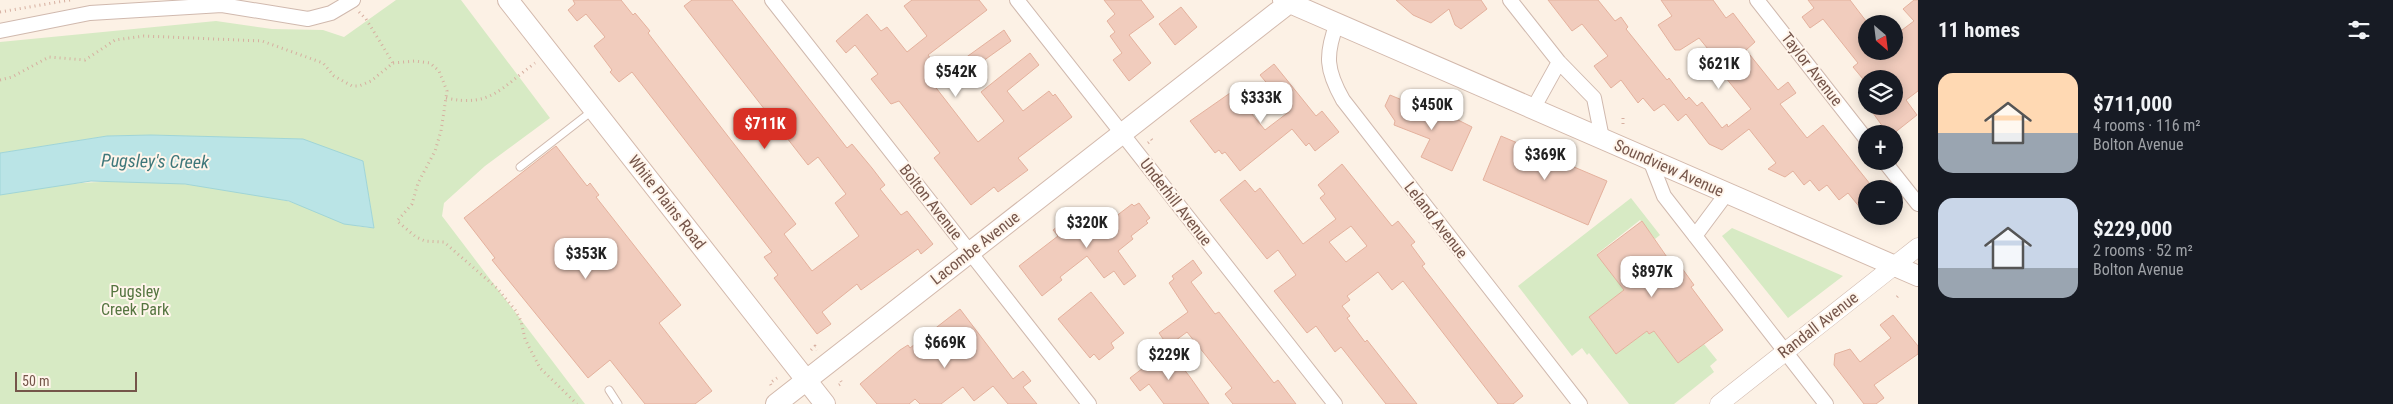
<!DOCTYPE html>
<html lang="en">
<head>
<meta charset="utf-8">
<style>
  :root { --surface:#171b24; --page:#242831; --text:#f1f3f6; --muted:#9ea1a6; --accent:#d93025 }
  body { margin:0; font-family:"Roboto Condensed",sans-serif; background:var(--page); color:var(--text); height:100vh; display:flex; flex-direction:column; font-size:19px; white-space:nowrap }
  * { box-sizing:border-box; margin:0 }
  p { font-size:16px; color:var(--muted) }
  .icon { flex:none; width:28px; height:28px; fill:none; stroke:currentColor; stroke-width:2; stroke-linecap:round; stroke-linejoin:round }
  .map { position:relative; flex:1; overflow:hidden }
  .details { display:flex; flex-direction:column; background:var(--surface); width:475px }
  .details>* { flex:none }
  .needle { width:32px; rotate:152deg }
  .controls { position:absolute; left:1858px; top:15px; display:grid; gap:10px }
  .controls a { display:grid; place-items:center; width:45px; height:45px; border-radius:50%; background:var(--surface); box-shadow:0 2px 12px #0003; font-size:25px }
  .scale { position:absolute; left:15px; bottom:12px; width:122px; box-sizing:border-box; padding-left:5px; border:2px solid #75554a; border-top:0; font-size:14px; line-height:18px; white-space:nowrap; color:#75554a; -webkit-text-stroke:4px #fff5eb; paint-order:stroke }
  .price { position:absolute; translate:-50% -42px; padding:0 11px; border-radius:10px; background:#fff; color:#222; font-size:16px; line-height:32px; filter:drop-shadow(0 1px 2px #0008) }
  .price::after { content:''; position:absolute; left:50%; top:30px; width:15px; height:11px; margin-left:-8px; background:inherit; clip-path:polygon(0 0,100% 0,50% 100%) }
  .price.active { background:var(--accent); color:#fff }
  ul { padding:0; list-style:none }
  li { display:flex; align-items:center; gap:15px; height:125px; padding:0 20px }
  li span { display:grid; place-items:center; flex:none; width:140px; height:100px; border-radius:15px; color:#555 }
  li>.icon { margin-inline-start:auto }
  span .icon { width:60px; height:60px; fill:#fffc; stroke-width:1 }
  li b { font-size:21px }
  h2 { display:flex; justify-content:space-between; align-items:center; height:60px; padding:0 20px; font-size:21px }
  main { display:flex; flex:1; min-height:0 }
  .map>svg:first-child { display:block }
  .green { fill:#d7eac4 }
  .water { fill:#bae4e6; stroke:#a0d5d7 }
  .building { fill:#f1ccbd; stroke:#e4b19d; fill-rule:evenodd }
  .lines { fill:none; stroke-linecap:round; stroke-linejoin:round }
  .service-casing { stroke:#d0b9ae; stroke-width:9 }
  .minor-casing { stroke:#d0b9ae; stroke-width:16 }
  .tertiary-casing { stroke:#d0b9ae; stroke-width:19 }
  .secondary-casing { stroke:#d3b9ac; stroke-width:22 }
  .path { stroke:#d6afa0; stroke-width:3; stroke-dasharray:1 4; stroke-linecap:butt }
  .service { stroke:#fff; stroke-width:7 }
  .minor { stroke:#fff; stroke-width:14 }
  .tertiary { stroke:#fff; stroke-width:18 }
  .secondary { stroke:#fff; stroke-width:20 }
  .labels { text-anchor:middle; dominant-baseline:central; stroke-width:4; stroke-linejoin:round; paint-order:stroke }
  .street-label { font-size:16px; fill:#75554a; stroke:#fff5eb }
  .park-label { font-size:16px; fill:#557540; stroke:#fff5eb }
  .water-label { font-size:18px; font-style:italic; fill:#3e777a; stroke:#fff5eb }
</style>
</head>
<body>
<main>
<div class="map">
<svg width="1918" height="404" viewBox="0 0 1918 404">
  <rect width="100%" height="100%" fill="#fcf1e5"/>
  <path class="green" d="M396,0H461L550,118L485,166L444,203L442,216L585,404H0V195C94,174 194,179 287,201C318,208 340,227 374,228L363,161L225,138L151,135L107,136L0,153V42L216,21L272,29L323,30L344,37Z
    M1631,198L1660,235L1655,239L1640,220L1597,254L1624,290L1589,317L1616,354L1647,331L1649,334L1654,331L1678,363L1704,344L1717,360L1710,366L1714,372L1674,404H1629L1589,353L1587,355L1582,348L1572,356L1518,286Z
    M1732,228L1843,276L1788,318L1722,236Z"/>
  <path class="water" d="M151,135L303,139L363,161L374,228L344,224L289,201L185,184L91,181L0,195V153L107,136Z"/>
  <path class="building" d="M573,0H621L633,15L635,13L650,31L648,33L796,224L784,234L812,271L859,236L835,203L846,194L818,157L808,165L684,6L692,0H732L847,148L852,144L872,168L885,185L880,189L901,215L907,211L933,244L921,254L918,249L861,290L857,284L822,312L831,324L817,334L774,278L778,275L764,257L772,252L632,72L619,82L610,72L612,70L594,46L605,37L586,14L577,21L568,10L575,4Z
    M912,0H979L987,10L928,55L941,72L930,80L978,142L1004,121L981,92L1030,53L1039,65L1007,91L1023,111L1049,91L1053,96L1055,94L1072,117L1018,158L1028,170L998,192L994,187L971,205L934,158L940,153L899,101L891,104L871,79L878,74L855,45L846,53L836,41L867,14L881,31L887,27L907,52L927,36L904,6Z
    M1104,0H1141L1154,17L1129,35L1151,63L1129,81L1113,60L1122,53L1110,36L1115,32L1107,21L1115,14Z
    M1396,0H1481L1487,9L1461,29L1455,25L1449,9L1431,23L1413,15Z
    M1548,0H1598L1615,21L1621,17L1628,27L1626,29L1667,80L1669,78L1686,100L1689,97L1697,106L1702,102L1722,128L1727,124L1728,127L1751,109L1713,62L1717,60L1699,38L1680,50H1675L1658,25L1672,16L1661,0H1713L1726,18L1733,13L1755,42L1746,50L1778,90L1788,82L1796,93L1780,104L1807,138L1823,125L1874,189H1866V215L1848,193L1839,200L1827,185L1819,191L1810,180L1804,185L1793,171L1785,177L1768,169L1776,163L1749,129L1722,150L1709,144L1686,114L1678,121L1664,104L1654,111L1643,98L1638,103L1621,80L1611,88L1594,66L1608,56L1582,24L1572,31Z
    M1808,0H1850L1866,21V51H1890L1894,56V36L1914,21L1903,9L1914,0H1918V91L1906,100L1917,115L1893,134H1888L1868,106H1894V79H1863L1853,67L1858,63L1823,19L1810,28L1802,17L1814,8Z
    M1181,7L1197,27L1175,45L1159,24Z
    M1004,30L1011,41L969,71L961,61Z
    M1274,64L1316,116L1322,111L1339,132L1315,151L1309,143L1306,146L1292,129L1240,171L1225,152L1222,154L1219,150L1215,153L1190,121L1233,91L1265,130L1290,111L1260,75Z
    M1390,95L1441,116L1442,112L1472,127L1452,171L1421,157L1430,139L1394,125L1395,121L1385,106Z
    M1501,136L1607,181L1588,225L1483,180Z
    M556,146L587,186L590,183L599,195L596,197L681,305L659,323L712,391L695,404H645L610,360L588,378L492,260L495,258L464,218Z
    M1342,164L1392,226L1398,221L1415,242L1411,245L1425,264L1422,266L1523,396L1513,404H1498L1403,281L1392,290L1378,272L1347,296L1350,300L1342,306L1350,316L1347,318L1365,342L1367,340L1417,404H1386L1341,347L1335,352L1316,326L1307,333L1274,291L1296,275L1278,250L1267,259L1220,200L1245,180L1255,192L1260,188L1303,244L1336,219L1320,198L1325,194L1318,185ZM1351,226L1367,246L1346,262L1329,242Z
    M1139,203L1150,218L1146,221L1148,223L1131,236L1133,239L1118,251L1136,276L1124,285L1114,271L1104,278L1087,256L1060,277L1062,280L1042,296L1019,266L1058,236L1053,230L1065,221L1077,237L1110,210L1115,217L1132,204L1134,206Z
    M1642,221L1669,260L1674,257L1694,285L1691,287L1723,330L1678,363L1654,331L1649,334L1647,331L1616,354L1589,317L1624,290L1597,255Z
    M1193,260L1202,273L1191,282L1215,314L1219,312L1274,383L1278,380L1296,404H1233L1225,394L1232,388L1187,332L1168,346L1159,333L1188,312L1169,283L1174,279L1172,276Z
    M1091,292L1124,333L1111,343L1114,348L1099,360L1094,354L1090,358L1058,319Z
    M960,309L1013,379L1023,371L1031,381L1023,387L1037,404H1008L993,386L974,401L963,387L941,404H920L915,399L909,404H877L860,384L900,350L908,345L910,348Z
    M1893,315L1918,346V354L1874,385L1884,398L1876,404H1864L1834,365L1835,354L1850,349L1860,362L1891,338L1880,325Z
    M1168,349L1190,377L1209,404H1164L1149,384L1140,391L1130,378Z"/>
  <g class="lines">
    <defs>
      <path id="service" d="M520,167L592,111
        M609,390L618,404"/>
      <path id="minor" d="M772,0L1089,404
        M1017,0L1335,404
        M1510,0L1559,62L1594,98L1602,138
        M1757,0L1866,139
        M1337,23C1325,55 1326,70 1343,100L1580,404
        M0,31L90,13L222,5L308,19L331,13L353,0
        M1533,109L1559,62
        M1650,160L1664,196L1826,404
        M1884,161L1918,204
        M1695,236L1727,193"/>
      <path id="tertiary" d="M1719,404L1918,247"/>
      <path id="secondary" d="M508,0L825,404
        M1283,0L1918,276
        M776,404L1289,3"/>
    </defs>
    <use href="#service" class="service-casing"/>
    <use href="#minor" class="minor-casing"/>
    <use href="#tertiary" class="tertiary-casing"/>
    <use href="#secondary" class="secondary-casing"/>
    <path class="path" d="M0,12L70,0
      M359,12L366,19L393,63
      M0,80L12,77L49,57L85,60L115,40L144,36L262,41L323,63L334,76L352,86H359L371,81L393,63L415,61L430,63L439,71L447,91L441,131L435,151L418,183L412,204L397,221L416,237L425,241L444,242L498,289L516,311L521,321L525,339L540,368L577,404
      M446,98C491,108 502,87 535,63
      M1623,118V124
      M1148,143L1152,140L1149,136
      M1897,297L1900,294
      M811,350L815,346L817,350
      M771,385L770,383L777,378
      M839,385L842,383L839,378"/>
    <use href="#service" class="service"/>
    <use href="#minor" class="minor"/>
    <use href="#tertiary" class="tertiary"/>
    <use href="#secondary" class="secondary"/>
  </g>
  <g class="labels">
    <g class="street-label">
      <text transform="translate(1812 69) rotate(52)">Taylor Avenue</text>
      <text transform="translate(1669 168) rotate(24)">Soundview Avenue</text>
      <text transform="translate(667 202) rotate(52)">White Plains Road</text>
      <text transform="translate(931 202) rotate(52)">Bolton Avenue</text>
      <text transform="translate(1176 202) rotate(52)">Underhill Avenue</text>
      <text transform="translate(1436 220) rotate(52)">Leland Avenue</text>
      <text transform="translate(975 248) rotate(-38)">Lacombe Avenue</text>
      <text transform="translate(1818 325) rotate(-38)">Randall Avenue</text>
    </g>
    <g class="park-label">
      <text x="135" y="291">Pugsley<tspan x="135" dy="18">Creek Park</tspan></text>
    </g>
    <g class="water-label">
      <text transform="translate(155 161) rotate(1)">Pugsley's Creek</text>
    </g>
  </g>
</svg>
<div class="controls">
<a><svg class="needle" viewBox="-14 -14 28 28"><path d="M0-13l5 13h-10z" fill="#e53935"/><path d="M0 13l5-13h-10z" fill="#9ea1a6"/></svg></a>
<a><svg class="icon" aria-label="layers" viewBox="0 0 24 24"><path d="M12 4l9 5-9 5-9-5zM3 14l9 5 9-5"/></svg></a>
<a>+</a>
<a>−</a>
</div>
<div class="scale">50 m</div>
<b class="price" style="left:1719px;top:90px">$621K</b>
<b class="price" style="left:956px;top:98px">$542K</b>
<b class="price" style="left:1261px;top:124px">$333K</b>
<b class="price" style="left:1432px;top:131px">$450K</b>
<b class="price active" style="left:765px;top:150px">$711K</b>
<b class="price" style="left:1545px;top:181px">$369K</b>
<b class="price" style="left:1087px;top:249px">$320K</b>
<b class="price" style="left:586px;top:280px">$353K</b>
<b class="price" style="left:1652px;top:298px">$897K</b>
<b class="price" style="left:945px;top:369px">$669K</b>
<b class="price" style="left:1169px;top:381px">$229K</b>
</div>
<section class="details">
<h2>11 homes<svg class="icon" aria-label="filters" viewBox="0 0 24 24"><path d="M4 7h16M4 17h16"/><circle cx="9" cy="7" r="2"/><circle cx="15" cy="17" r="2"/></svg></h2>
<ul>
<li><span style="background:linear-gradient(#ffd9b3 60%,#9aa5b1 0)"><svg class="icon" aria-label="home" viewBox="0 0 24 24"><path d="M3 11l9-7 9 7M6 9v11h12V9"/></svg></span><div><b>$711,000</b><p>4 rooms · 116 m²</p><p>Bolton Avenue</p></div></li>
<li><span style="background:linear-gradient(#c9d6e8 70%,#9aa5b1 0)"><svg class="icon" aria-label="home" viewBox="0 0 24 24"><path d="M3 11l9-7 9 7M6 9v11h12V9"/></svg></span><div><b>$229,000</b><p>2 rooms · 52 m²</p><p>Bolton Avenue</p></div></li>
</ul>
</section>
</main>
</body>
</html>
